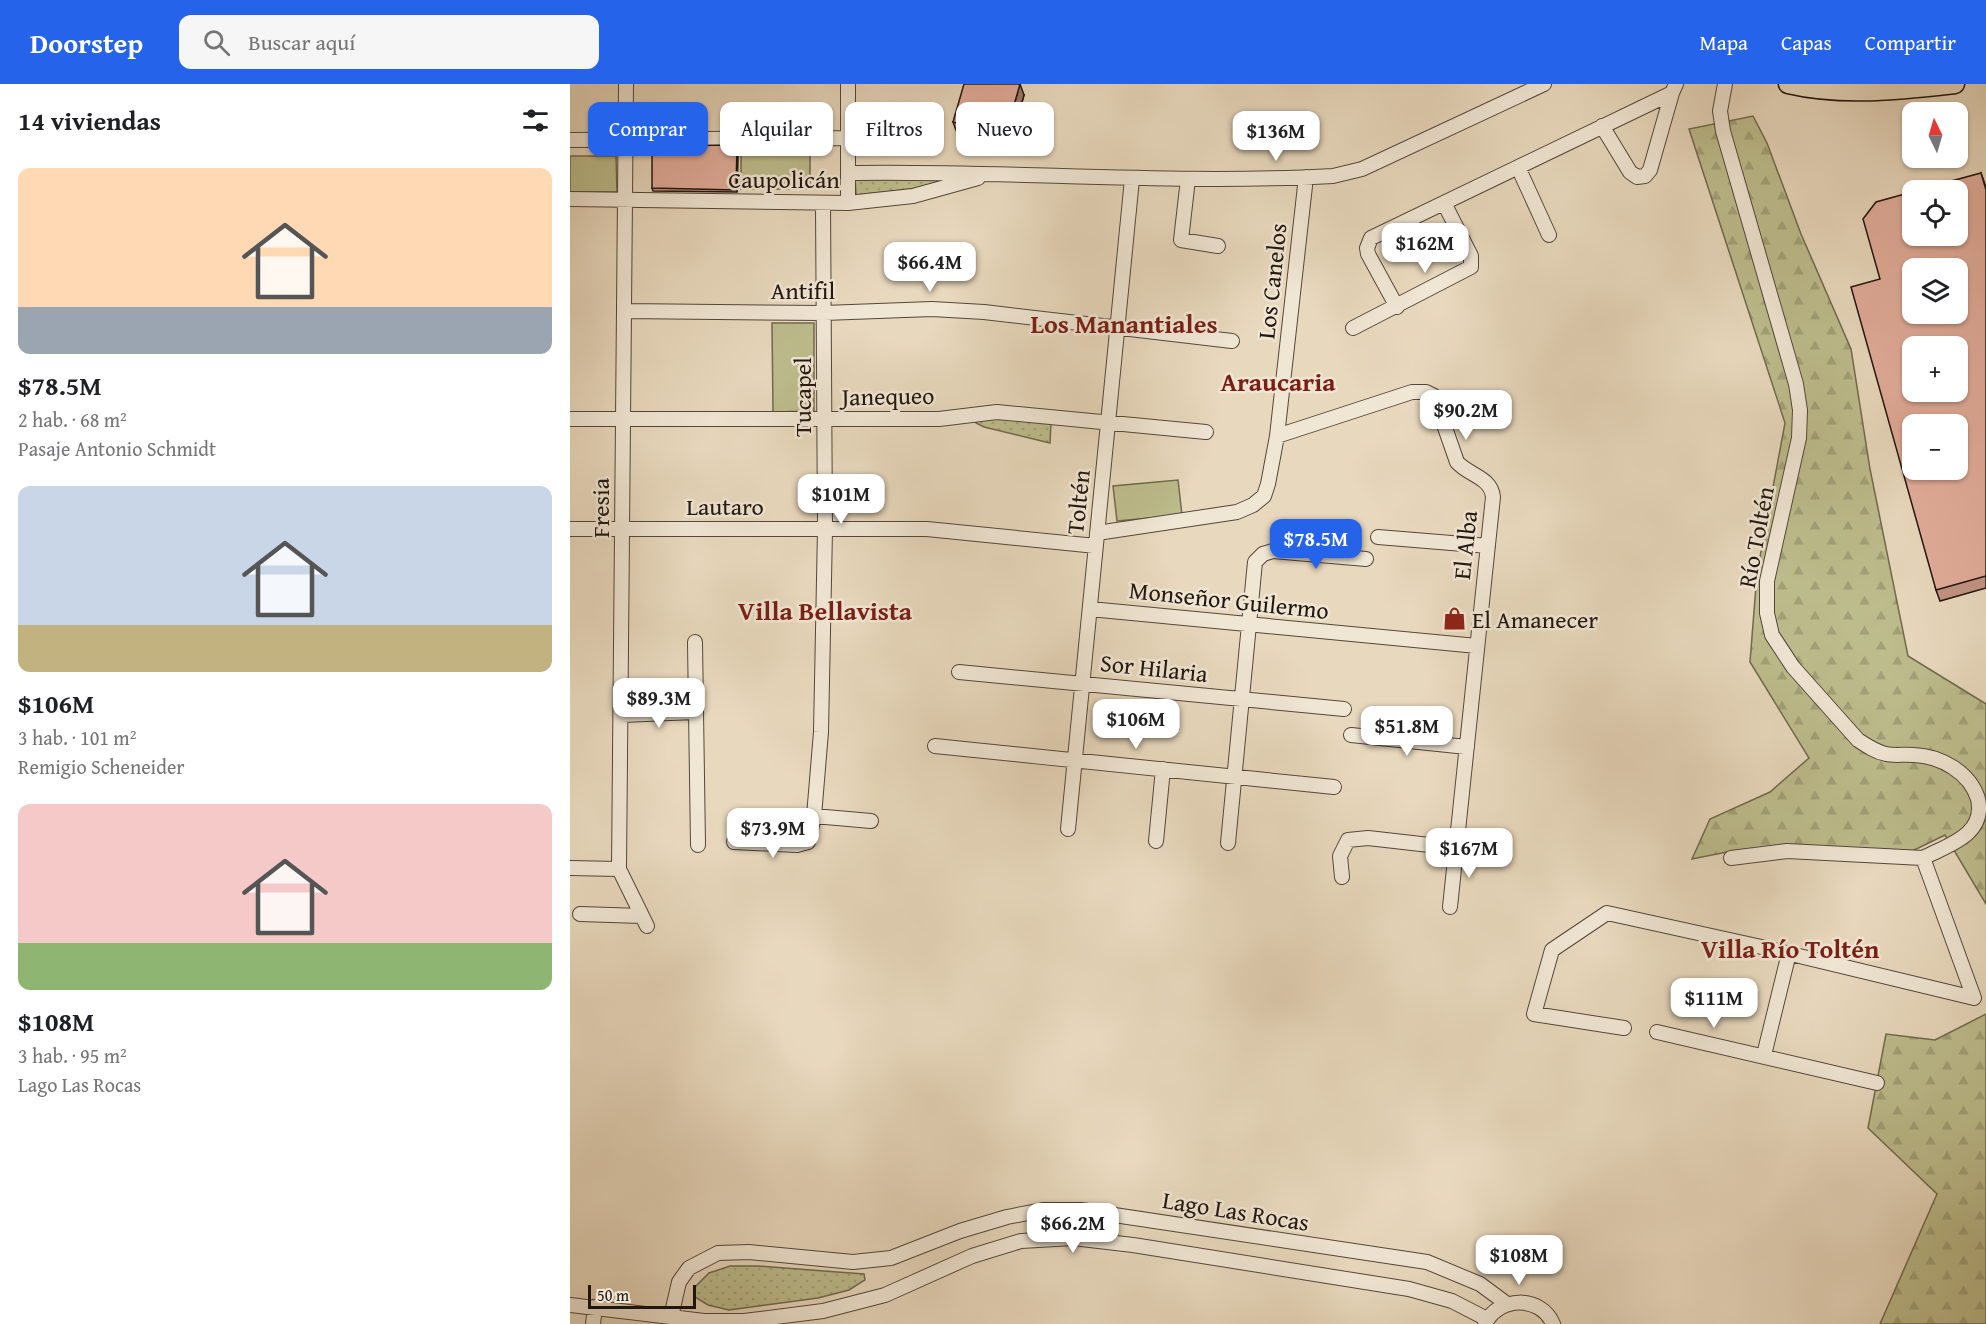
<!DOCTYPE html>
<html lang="es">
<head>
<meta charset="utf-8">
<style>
  :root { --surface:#fff; --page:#f6f6f6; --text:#202124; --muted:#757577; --accent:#2563eb }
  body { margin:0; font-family:"Gentium Book Plus",serif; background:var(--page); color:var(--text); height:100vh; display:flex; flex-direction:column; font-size:22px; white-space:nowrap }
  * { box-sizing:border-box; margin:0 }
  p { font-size:20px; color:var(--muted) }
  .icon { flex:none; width:33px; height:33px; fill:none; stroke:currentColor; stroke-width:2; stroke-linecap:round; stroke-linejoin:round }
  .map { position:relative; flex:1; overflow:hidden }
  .panel { display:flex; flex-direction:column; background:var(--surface); width:570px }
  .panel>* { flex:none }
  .hud { position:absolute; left:18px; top:18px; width:570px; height:54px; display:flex; gap:12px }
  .needle { width:39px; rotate:355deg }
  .controls { position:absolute; left:1332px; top:18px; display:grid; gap:12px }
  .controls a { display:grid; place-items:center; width:66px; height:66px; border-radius:12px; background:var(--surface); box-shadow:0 2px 4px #0004; font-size:30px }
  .scale { position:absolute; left:18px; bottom:15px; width:108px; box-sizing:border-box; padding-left:6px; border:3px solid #221710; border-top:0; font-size:16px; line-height:21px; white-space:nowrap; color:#221710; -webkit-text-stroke:4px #f0e6d4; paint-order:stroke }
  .price { position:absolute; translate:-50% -51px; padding:0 14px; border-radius:12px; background:#fff; color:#222; font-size:20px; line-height:39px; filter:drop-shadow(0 2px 3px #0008) }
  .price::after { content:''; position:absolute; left:50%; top:36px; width:18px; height:14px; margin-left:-9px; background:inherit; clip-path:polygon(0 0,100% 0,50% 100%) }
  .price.on { background:var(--accent); color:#fff }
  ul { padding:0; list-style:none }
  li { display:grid; align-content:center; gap:12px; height:318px; padding:0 18px }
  li span { display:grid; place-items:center; height:186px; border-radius:12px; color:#555 }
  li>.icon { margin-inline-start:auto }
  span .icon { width:108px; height:108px; fill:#fffc; stroke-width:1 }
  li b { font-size:26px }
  h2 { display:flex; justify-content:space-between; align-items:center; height:72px; padding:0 18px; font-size:26px }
  .tag { padding:0 21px; border-radius:12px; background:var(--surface); box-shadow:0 2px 4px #0004; font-size:21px; line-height:54px }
  .tag.on { background:var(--accent); color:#fff }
  header { display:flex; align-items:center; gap:36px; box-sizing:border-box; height:84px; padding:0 30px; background:var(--accent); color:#fff }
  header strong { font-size:28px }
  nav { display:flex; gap:33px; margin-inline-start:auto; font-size:21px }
  .search { width:420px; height:54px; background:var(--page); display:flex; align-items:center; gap:15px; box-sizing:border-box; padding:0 21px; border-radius:12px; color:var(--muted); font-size:22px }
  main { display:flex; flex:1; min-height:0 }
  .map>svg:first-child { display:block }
  .grass { fill:url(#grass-dots); stroke:#706a4e; stroke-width:1.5 }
  .forest { fill:url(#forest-firs); stroke:#706a4e; stroke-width:1.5 }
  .green { fill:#bdbc8c; stroke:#706a4e; stroke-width:1.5 }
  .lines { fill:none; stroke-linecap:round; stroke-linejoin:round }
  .minor-casing { stroke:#54473b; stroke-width:16 }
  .major-casing { stroke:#221710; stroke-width:21 }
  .minor { stroke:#f0e6d4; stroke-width:14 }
  .major { stroke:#e8d8bd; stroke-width:18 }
  .wall { fill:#c29484; stroke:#221710; stroke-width:1.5 }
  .shaded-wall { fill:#9e786c; stroke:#221710; stroke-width:1.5 }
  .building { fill:#e1ac9a; stroke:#221710; stroke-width:1.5; fill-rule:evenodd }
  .labels { text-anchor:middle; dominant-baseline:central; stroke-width:5; stroke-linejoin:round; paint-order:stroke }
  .street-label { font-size:24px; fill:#221710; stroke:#f0e6d4 }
  .poi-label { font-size:24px; fill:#221710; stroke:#f0e6d4; text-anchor:start }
  .neighbourhood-label { font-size:26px; font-weight:bold; fill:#7a1f14; stroke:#f0e6d4 }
</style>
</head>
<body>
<header>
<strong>Doorstep</strong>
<div class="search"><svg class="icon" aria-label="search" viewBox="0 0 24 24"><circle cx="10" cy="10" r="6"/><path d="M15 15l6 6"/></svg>Buscar aquí</div>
<nav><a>Mapa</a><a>Capas</a><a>Compartir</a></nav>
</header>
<main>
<section class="panel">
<h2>14 viviendas<svg class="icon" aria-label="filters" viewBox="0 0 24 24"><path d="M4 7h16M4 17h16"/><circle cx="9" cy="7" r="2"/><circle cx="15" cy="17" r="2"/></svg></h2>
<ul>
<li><span style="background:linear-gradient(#ffd9b3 75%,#9aa5b1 0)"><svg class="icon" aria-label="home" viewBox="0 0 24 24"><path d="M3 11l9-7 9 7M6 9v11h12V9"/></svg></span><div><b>$78.5M</b><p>2 hab. · 68 m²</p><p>Pasaje Antonio Schmidt</p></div></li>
<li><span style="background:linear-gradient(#c9d6e8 75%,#c2b280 0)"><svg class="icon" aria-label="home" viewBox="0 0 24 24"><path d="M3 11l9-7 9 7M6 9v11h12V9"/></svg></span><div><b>$106M</b><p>3 hab. · 101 m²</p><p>Remigio Scheneider</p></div></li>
<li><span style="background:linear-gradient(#f6c9c9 75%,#8fb573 0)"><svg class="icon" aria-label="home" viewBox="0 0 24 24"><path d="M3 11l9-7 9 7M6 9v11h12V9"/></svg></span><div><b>$108M</b><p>3 hab. · 95 m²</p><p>Lago Las Rocas</p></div></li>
</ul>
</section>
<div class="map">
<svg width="1416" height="1240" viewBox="0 0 1416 1240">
  <defs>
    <pattern id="grass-dots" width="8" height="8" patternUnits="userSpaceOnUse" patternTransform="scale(1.5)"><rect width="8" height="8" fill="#bdbc8c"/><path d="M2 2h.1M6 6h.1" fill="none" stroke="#a2a178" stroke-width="1.8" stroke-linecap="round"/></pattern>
    <pattern id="forest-firs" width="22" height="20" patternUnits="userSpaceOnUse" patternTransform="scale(1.5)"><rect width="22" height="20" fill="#bdbc8c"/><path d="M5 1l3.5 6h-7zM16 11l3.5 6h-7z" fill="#a2a178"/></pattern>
  </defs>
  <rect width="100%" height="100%" fill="#e8d8bd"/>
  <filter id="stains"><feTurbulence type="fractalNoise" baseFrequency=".00333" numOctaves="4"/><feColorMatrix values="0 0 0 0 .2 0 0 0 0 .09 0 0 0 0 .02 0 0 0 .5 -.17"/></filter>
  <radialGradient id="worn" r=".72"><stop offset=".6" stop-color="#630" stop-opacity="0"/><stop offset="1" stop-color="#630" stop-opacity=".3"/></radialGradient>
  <path class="grass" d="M387,92L350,104L286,111L285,94Z
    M419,332L481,339L480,359L414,343L406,339L405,334Z
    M160,1182H188L294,1190L295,1196L279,1206L248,1214L159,1226L138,1221L125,1213L124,1204L139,1189Z"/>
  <path class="forest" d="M1183,32L1197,59L1231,150L1281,265L1300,385L1338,572L1416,620V820L1375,751L1334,771L1162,767L1122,775L1140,735L1200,708L1239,674L1180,578L1187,489L1215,339L1119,45Z
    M1416,930V1240H1310L1367,1110L1298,1044L1316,950L1365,956Z"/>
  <path class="green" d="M171,63L240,64V105H171Z
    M0,72H46L47,108H0Z
    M202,239H244V327L203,328Z
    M608,396L612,431L547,437L543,402Z"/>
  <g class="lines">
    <defs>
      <path id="minor" d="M56,0L49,785L77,842
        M1155,0L1150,27L1153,47L1226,300L1230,326L1229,354L1197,497V529L1202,551L1223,583L1288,656C1297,662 1306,668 1316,670C1325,672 1334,670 1344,671C1370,672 1400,688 1408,715C1416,751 1378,761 1353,774
        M1032,42L1060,88L1067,93L1075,92L1080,86L1102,9
        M0,56L278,54
        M948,83L979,151
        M278,89C439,86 601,101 763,92L792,85L974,0
        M618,95L611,156L648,162
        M0,115L278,119L343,112L408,94
        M278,119V0
        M827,223L798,170L797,164L801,154L1102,9L1106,0
        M54,227L254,229L362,225L414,228L662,257
        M783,244L901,183V172L874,119
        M0,335H369L427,328L636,348
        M707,352L842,308H856L864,312L887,378C898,391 921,393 923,413L880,823
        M0,445H357L526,462
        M527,449L667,428L683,421L694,412L698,400L707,352L736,93
        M808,453L918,462
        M520,525L907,562
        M125,558L128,761
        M389,588L774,625
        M51,631L125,628
        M781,651L897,663
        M365,662L764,703
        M244,732L301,737
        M498,745L562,95
        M586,757L593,685
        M164,758L227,761L238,758L244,732L251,648L255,445L253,119
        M658,759L685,478L693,470L703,467L796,475
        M1161,774L1217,767L1353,774
        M1353,774L1404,914
        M0,784L49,785
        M772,793L770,772L778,756L798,754L886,764
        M10,830L72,832
        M1054,944L964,930L982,866L1037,829L1196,864L1404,914
        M1087,948L1307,999
        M1194,971L1219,869
        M0,1221L134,1237H174L253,1227L315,1211L402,1172L451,1157L503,1154L563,1161L839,1205L882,1217L917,1235
        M101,1233L109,1198L119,1184L148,1169L179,1168L283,1178L321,1174L390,1147L437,1133L473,1126H511L857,1178L910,1200L937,1220
        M23,1240L25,1223
        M915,1240C928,1212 971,1211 983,1240"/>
      <path id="major" d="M1218,0C1273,13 1331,6 1385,0"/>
    </defs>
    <use href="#minor" class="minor-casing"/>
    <use href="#major" class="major-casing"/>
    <use href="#minor" class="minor"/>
    <use href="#major" class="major"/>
  </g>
  <path class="wall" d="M454,11L439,64L387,49L383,38Z
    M167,61L168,64L167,108L83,107L82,104Z
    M1411,89L1416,103V504L1370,517L1366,506L1310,195Z"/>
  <path class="shaded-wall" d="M450,0L454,11L439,64L435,53Z
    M167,61L168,64L167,108L166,106Z"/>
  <path class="building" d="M394,0H450L435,53L383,38Z
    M167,61L166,106L82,104V62Z
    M1411,89L1416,106V492L1366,506L1281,203L1310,195L1293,135L1306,118L1342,108V152H1388V106H1348ZM1342,184H1388V230H1342ZM1342,262H1388V308H1342ZM1342,340H1388V386H1342Z"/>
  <defs>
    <symbol id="shop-bare" viewBox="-9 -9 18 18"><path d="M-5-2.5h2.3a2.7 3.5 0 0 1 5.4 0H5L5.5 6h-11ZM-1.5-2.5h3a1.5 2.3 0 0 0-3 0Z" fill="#8f2418" stroke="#f0e6d4" stroke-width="2.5" paint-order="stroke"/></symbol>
  </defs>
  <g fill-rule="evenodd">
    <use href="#shop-bare" x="868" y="518" width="33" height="33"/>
  </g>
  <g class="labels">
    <g class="street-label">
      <text x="214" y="95">Caupolicán</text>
      <text transform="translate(702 197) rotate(-84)">Los Canelos</text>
      <text x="233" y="206">Antifil</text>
      <text transform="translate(318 312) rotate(-1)">Janequeo</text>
      <text transform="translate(232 313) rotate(-90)">Tucapel</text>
      <text transform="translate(508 418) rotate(-84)">Toltén</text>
      <text x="155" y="422">Lautaro</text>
      <text transform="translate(30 424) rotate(-90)">Fresia</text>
      <text transform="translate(1186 453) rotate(-79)">Río Toltén</text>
      <text transform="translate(895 461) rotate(-84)">El Alba</text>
      <text transform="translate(659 516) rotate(6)">Monseñor Guilermo</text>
      <text transform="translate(584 584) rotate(6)">Sor Hilaria</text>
      <text transform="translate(666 1127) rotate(9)">Lago Las Rocas</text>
    </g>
    <g class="poi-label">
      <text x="902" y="535">El Amanecer</text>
    </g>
    <g class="neighbourhood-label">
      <text x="554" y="239">Los Manantiales</text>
      <text x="708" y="297">Araucaria</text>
      <text x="255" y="526">Villa Bellavista</text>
      <text x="1220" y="864">Villa Río Toltén</text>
    </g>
  </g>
  <rect width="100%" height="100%" filter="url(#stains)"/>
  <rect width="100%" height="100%" fill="url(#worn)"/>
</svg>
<div class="controls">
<a><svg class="needle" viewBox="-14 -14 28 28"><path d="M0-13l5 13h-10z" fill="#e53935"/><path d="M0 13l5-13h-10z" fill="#757577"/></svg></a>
<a><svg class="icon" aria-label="locate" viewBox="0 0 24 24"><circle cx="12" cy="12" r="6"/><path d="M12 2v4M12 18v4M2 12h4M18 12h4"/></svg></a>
<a><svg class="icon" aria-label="layers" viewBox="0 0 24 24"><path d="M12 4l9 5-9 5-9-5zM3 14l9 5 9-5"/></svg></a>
<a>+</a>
<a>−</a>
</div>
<div class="scale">50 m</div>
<b class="price" style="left:706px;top:78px">$136M</b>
<b class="price" style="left:855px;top:190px">$162M</b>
<b class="price" style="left:360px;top:209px">$66.4M</b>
<b class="price" style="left:896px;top:357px">$90.2M</b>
<b class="price" style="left:271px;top:441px">$101M</b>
<b class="price on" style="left:746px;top:486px">$78.5M</b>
<b class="price" style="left:89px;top:645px">$89.3M</b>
<b class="price" style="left:566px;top:666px">$106M</b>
<b class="price" style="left:837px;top:673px">$51.8M</b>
<b class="price" style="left:203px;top:775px">$73.9M</b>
<b class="price" style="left:899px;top:795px">$167M</b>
<b class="price" style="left:1144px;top:945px">$111M</b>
<b class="price" style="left:503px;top:1170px">$66.2M</b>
<b class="price" style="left:949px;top:1202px">$108M</b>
<div class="hud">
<a class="tag on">Comprar</a>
<a class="tag">Alquilar</a>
<a class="tag">Filtros</a>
<a class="tag">Nuevo</a>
</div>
</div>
</main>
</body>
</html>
